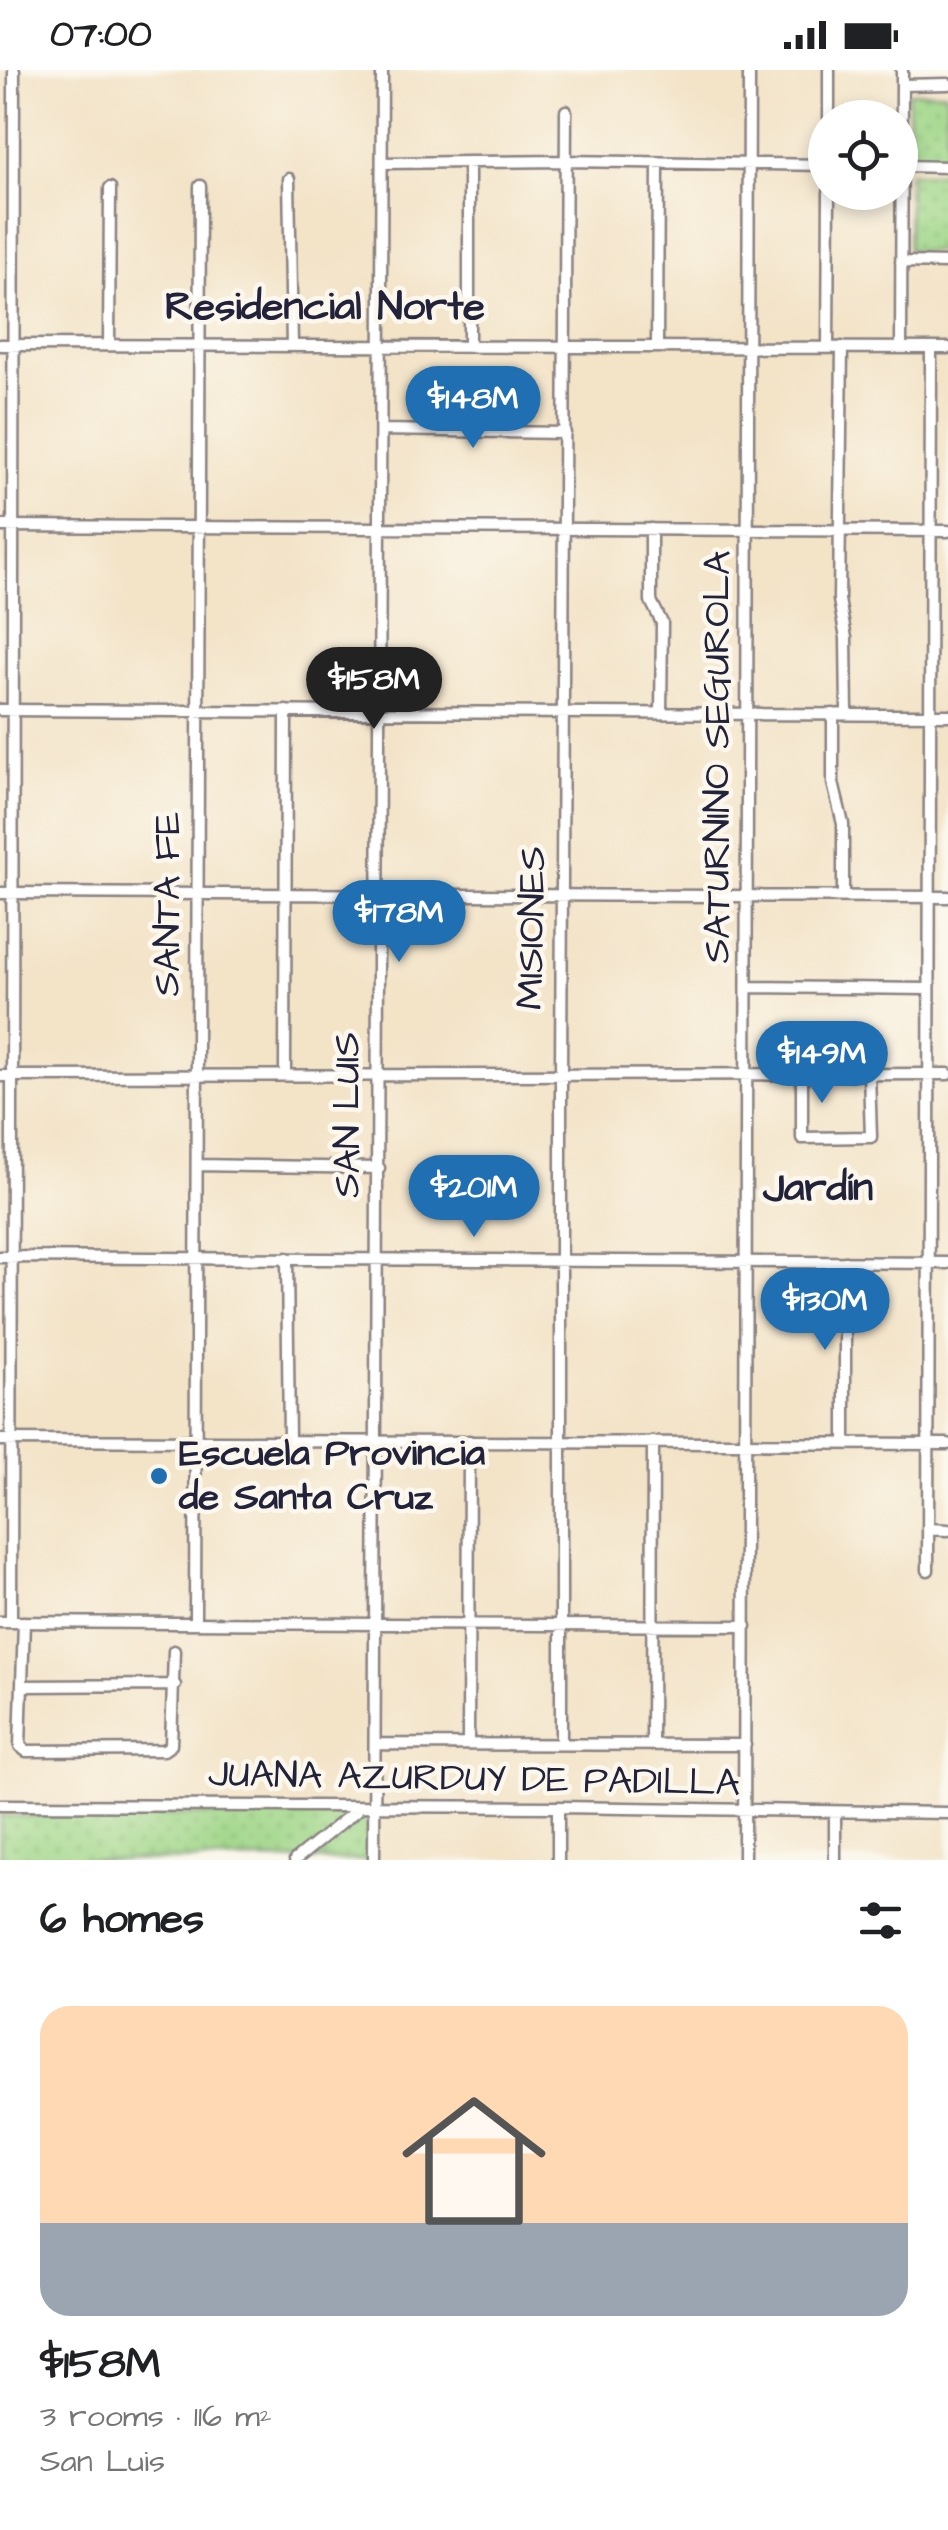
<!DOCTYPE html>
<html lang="en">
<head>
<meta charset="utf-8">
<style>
  :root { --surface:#fff; --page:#f2f2f2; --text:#202124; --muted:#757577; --accent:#1f6fb2 }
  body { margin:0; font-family:"Architects Daughter",sans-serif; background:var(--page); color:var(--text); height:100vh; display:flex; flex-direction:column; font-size:38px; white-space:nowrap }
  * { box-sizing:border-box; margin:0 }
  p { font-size:32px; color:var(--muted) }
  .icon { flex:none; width:55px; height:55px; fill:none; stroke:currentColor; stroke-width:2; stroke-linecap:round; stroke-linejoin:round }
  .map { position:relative; height:1790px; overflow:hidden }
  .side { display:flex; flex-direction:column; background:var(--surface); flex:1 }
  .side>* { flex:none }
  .buttons { position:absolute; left:808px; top:30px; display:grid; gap:20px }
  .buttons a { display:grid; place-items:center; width:110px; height:110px; border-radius:50%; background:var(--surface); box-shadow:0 5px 15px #0003; font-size:50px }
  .price { position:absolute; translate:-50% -85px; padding:0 22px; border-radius:35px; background:var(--accent); color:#fff; font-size:32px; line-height:65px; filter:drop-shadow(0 2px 5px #0008) }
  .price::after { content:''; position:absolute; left:50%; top:60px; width:30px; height:22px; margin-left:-15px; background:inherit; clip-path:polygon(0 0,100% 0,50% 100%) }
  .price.selected { background:#222; color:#fff }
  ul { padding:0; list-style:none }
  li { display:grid; align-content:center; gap:20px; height:530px; padding:0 40px }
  li span { display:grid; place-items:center; height:310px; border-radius:30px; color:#555 }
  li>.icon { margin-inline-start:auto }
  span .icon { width:180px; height:180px; fill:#fffc; stroke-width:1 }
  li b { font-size:42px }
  h2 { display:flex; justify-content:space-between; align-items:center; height:120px; padding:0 40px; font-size:42px }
  .status { display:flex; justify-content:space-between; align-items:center; height:70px; padding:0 50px; background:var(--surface); direction:ltr }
  .status svg { height:28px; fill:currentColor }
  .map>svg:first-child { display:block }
  .park { fill:url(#park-dots); stroke:#607c61; stroke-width:2.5 }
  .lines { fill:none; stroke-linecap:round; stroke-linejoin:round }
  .minor-casing { stroke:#8a8281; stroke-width:15 }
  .minor { stroke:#fff; stroke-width:10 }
  .poi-dot { fill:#1f6fb2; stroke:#fbf7ec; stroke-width:4 }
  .labels { text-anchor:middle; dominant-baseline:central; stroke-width:9; stroke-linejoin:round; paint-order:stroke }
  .street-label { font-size:38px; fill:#22223b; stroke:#fbf7ec }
  .poi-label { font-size:38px; font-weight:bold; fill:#22223b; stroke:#fbf7ec; text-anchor:start }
  .neighbourhood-label { font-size:40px; font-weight:bold; fill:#22223b; stroke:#fbf7ec }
</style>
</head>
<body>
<div class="status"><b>07:00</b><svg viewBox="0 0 49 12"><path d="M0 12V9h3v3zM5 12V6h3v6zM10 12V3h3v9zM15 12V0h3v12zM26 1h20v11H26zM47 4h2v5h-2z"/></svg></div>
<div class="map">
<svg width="948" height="1790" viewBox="0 0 948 1790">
  <defs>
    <pattern id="park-dots" width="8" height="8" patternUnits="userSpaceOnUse" patternTransform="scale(2.5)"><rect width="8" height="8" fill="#9ed687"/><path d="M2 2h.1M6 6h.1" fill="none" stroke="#88b775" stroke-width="1.8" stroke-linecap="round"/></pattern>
  </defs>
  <rect width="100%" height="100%" fill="#fbf7ec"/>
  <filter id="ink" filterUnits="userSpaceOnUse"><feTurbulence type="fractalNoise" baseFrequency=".01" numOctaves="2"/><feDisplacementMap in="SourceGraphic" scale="20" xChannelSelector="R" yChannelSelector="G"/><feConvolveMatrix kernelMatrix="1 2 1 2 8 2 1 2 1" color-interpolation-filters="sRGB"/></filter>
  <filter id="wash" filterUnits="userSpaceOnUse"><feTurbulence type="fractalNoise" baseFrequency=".0048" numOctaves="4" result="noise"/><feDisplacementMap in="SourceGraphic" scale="40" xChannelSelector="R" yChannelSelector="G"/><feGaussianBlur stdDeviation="2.25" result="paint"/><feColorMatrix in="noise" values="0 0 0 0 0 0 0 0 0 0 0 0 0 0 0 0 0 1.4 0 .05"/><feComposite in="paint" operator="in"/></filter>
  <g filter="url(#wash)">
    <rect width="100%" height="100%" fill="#f3e3c7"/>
    <path class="park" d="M908,22H946L947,90L909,91Z
      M909,103H948L947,181H908Z
      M368,1744V1790H0V1746Z"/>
  </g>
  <g filter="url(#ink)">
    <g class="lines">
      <defs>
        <path id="minor" d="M902,15L948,14
          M829,48V0
          M382,93L566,91L825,95
          M900,96L948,97
          M289,109L292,276
          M901,192L948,193
          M0,275L948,278
          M109,275L110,118
          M469,276V92
          M657,277L658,93
          M828,277L829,122
          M842,277L839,530L846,568L847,644
          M901,277L902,0
          M381,360L565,363
          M0,456L948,461
          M651,459V531L662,553L661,643
          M0,640L948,645
          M833,644V713L843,754V826
          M0,823L948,827
          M747,917L929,919
          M285,1004L286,641
          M802,1004V1068L871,1067L869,1004
          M0,1006L948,1004
          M197,1095L379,1098
          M0,1187L948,1193
          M287,1188L289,1371
          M0,1370L948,1374
          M845,1373V1192
          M928,1459L948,1460
          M928,1500L931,278
          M0,1552L746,1556
          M11,1552L14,0
          M24,1552L20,1676L26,1681L164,1680L171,1675L174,1581
          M195,1553L200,116
          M22,1616L175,1615
          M376,1674L745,1675
          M468,1674L469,1371
          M561,1674V1004L566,41
          M652,1675L653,1372
          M0,1735L558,1737L948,1743
          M558,1737V1790
          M835,1742V1790
          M295,1790L358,1739
          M374,1790L382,0
          M744,1790L749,0"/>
      </defs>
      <use href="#minor" class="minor-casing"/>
      <use href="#minor" class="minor"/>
    </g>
  </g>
  <circle class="poi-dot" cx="159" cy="1406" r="10"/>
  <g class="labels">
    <g class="street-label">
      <text transform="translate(718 687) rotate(-90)">SATURNINO SEGUROLA</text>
      <text transform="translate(168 834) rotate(-90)">SANTA FE</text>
      <text transform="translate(532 858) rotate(-89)">MISIONES</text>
      <text transform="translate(348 1045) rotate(-90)">SAN LUIS</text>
      <text transform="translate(474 1709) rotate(1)">JUANA AZURDUY DE PADILLA</text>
    </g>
    <g class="poi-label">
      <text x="179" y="1384">Escuela Provincia<tspan x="179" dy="44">de Santa Cruz</tspan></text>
    </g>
    <g class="neighbourhood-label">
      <text x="325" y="237">Residencial Norte</text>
      <text x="818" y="1118">Jardín</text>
    </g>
  </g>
</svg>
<div class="buttons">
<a><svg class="icon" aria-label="locate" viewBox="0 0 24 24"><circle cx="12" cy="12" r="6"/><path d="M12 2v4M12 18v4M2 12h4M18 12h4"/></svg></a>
</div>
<b class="price" style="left:473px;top:381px">$148M</b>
<b class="price selected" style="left:374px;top:662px">$158M</b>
<b class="price" style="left:399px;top:895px">$178M</b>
<b class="price" style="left:822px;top:1036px">$149M</b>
<b class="price" style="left:474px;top:1170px">$201M</b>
<b class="price" style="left:825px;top:1283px">$130M</b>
</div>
<section class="side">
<h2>6 homes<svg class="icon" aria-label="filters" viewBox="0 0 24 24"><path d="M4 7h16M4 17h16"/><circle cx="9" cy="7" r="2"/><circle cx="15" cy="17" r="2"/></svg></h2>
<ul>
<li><span style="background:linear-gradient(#ffd9b3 70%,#9aa5b1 0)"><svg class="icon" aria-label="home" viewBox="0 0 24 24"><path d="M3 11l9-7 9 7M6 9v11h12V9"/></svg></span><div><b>$158M</b><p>3 rooms · 116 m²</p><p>San Luis</p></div></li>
</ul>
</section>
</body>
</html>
